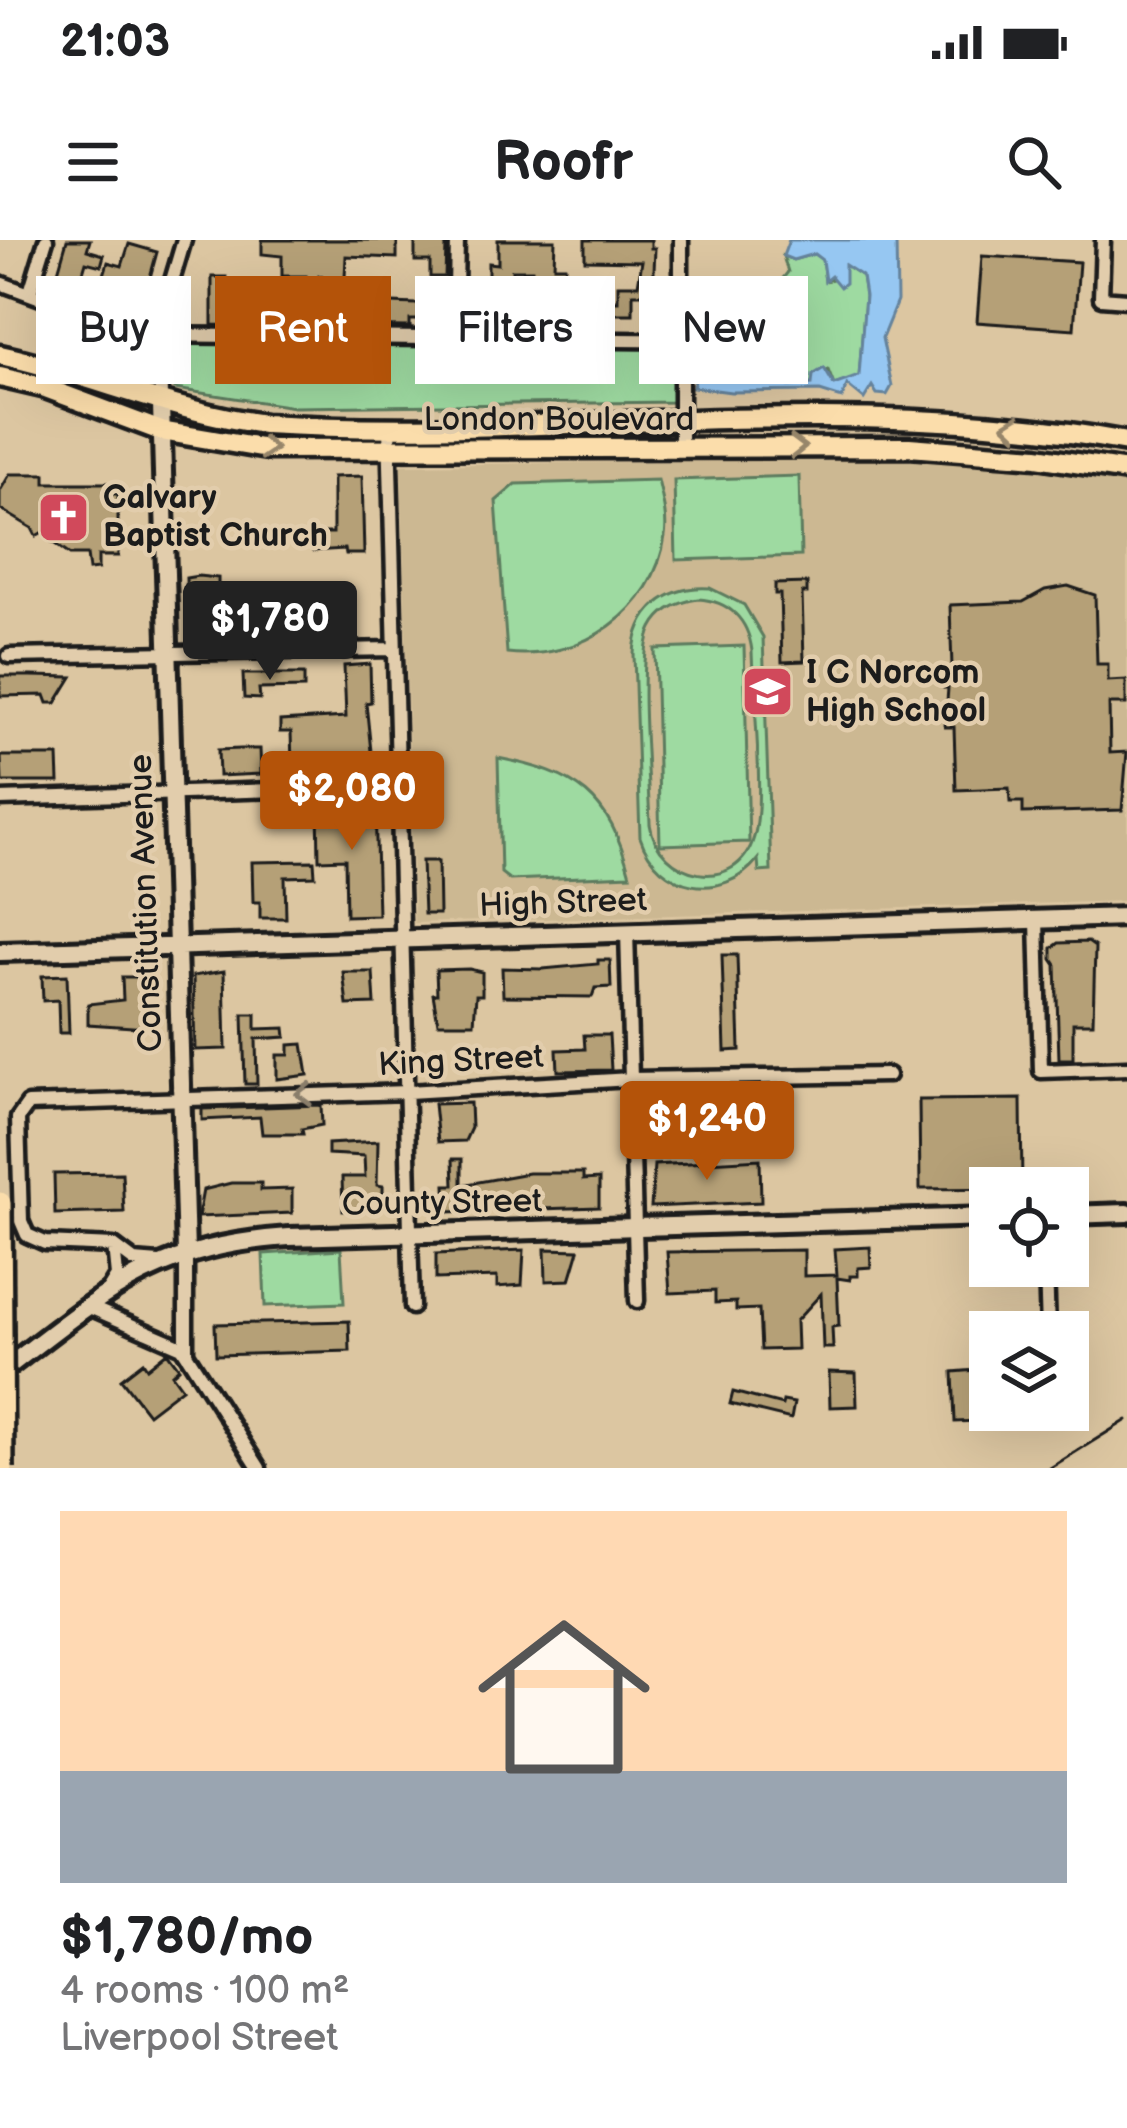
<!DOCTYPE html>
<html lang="en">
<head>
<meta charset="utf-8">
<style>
  :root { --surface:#fff; --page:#f6f6f6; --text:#202124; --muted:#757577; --line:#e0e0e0; --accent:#b45309 }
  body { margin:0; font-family:"Balsamiq Sans",sans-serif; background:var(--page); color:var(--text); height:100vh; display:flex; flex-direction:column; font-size:45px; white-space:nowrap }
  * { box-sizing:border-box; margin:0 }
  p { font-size:39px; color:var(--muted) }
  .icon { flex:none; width:66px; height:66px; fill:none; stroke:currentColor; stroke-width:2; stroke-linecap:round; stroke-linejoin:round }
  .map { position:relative; height:1228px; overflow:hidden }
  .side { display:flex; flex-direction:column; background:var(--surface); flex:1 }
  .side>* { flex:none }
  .hud { position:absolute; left:36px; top:36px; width:1056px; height:108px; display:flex; gap:24px }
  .buttons { position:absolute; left:969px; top:927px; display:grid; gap:24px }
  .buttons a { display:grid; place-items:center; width:120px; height:120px; border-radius:0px; background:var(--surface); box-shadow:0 12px 48px #0002; font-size:60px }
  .price { position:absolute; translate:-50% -102px; padding:0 27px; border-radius:12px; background:var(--accent); color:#fff; font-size:39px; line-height:78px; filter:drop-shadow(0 3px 6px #0008) }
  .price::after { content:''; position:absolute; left:50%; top:72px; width:36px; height:27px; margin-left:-18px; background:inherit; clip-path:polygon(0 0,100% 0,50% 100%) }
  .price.selected { background:#222; color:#fff }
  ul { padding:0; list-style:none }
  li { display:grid; align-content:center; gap:24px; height:636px; padding:0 60px }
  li+li { border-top:3px solid var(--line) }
  li span { display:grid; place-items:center; height:372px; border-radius:0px; color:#555 }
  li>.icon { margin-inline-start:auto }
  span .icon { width:216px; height:216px; fill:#fffc; stroke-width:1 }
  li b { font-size:51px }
  .tag { padding:0 42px; border-radius:0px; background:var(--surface); box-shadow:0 12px 48px #0002; font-size:42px; line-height:108px }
  .tag.selected { background:var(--accent); color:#fff }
  .status { display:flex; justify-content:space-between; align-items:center; height:84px; padding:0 60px; background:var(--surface); direction:ltr }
  .status svg { height:33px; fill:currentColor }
  header { display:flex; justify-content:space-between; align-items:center; height:156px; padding:0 60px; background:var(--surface); font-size:54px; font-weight:800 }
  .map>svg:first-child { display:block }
  .built { fill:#ccb892 }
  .green { fill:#9edaa1; stroke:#5d7b5e; stroke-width:3; fill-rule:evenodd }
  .water { fill:#96c7f2; stroke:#65839c; stroke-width:3 }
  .building { fill:#b5a077; stroke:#1c1c1c; stroke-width:3 }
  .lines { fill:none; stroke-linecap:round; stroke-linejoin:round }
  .street-casing { stroke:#1c1c1c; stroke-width:21 }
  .secondary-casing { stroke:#1c1c1c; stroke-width:26 }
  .primary-casing { stroke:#1c1c1c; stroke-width:27 }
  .street { stroke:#e2cdac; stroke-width:12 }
  .secondary { stroke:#e2cdac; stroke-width:16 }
  .primary { stroke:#fbddab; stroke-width:18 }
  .rail { stroke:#1c1c1c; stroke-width:3 }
  .highway-bridge-casing { stroke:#1c1c1c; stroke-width:30; stroke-linecap:butt }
  .highway-bridge { stroke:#fbddab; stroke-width:21 }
  .oneway { stroke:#97866b }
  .oneway2 { stroke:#897d6b }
  .labels { text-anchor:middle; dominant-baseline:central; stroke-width:9; stroke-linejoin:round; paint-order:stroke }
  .street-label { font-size:33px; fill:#1c1c1c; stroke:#e2cdac }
  .poi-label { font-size:33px; font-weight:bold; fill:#1c1c1c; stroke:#e2cdac; text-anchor:start }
</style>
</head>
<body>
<div class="status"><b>21:03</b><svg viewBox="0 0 49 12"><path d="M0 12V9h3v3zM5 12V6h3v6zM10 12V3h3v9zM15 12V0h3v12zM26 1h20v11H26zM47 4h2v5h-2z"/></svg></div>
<header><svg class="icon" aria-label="menu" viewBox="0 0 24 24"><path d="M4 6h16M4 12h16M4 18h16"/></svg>Roofr<svg class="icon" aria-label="search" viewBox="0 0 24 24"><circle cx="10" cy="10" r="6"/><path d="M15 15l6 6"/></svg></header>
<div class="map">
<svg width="1127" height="1228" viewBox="0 0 1127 1228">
  <rect width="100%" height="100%" fill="#dcc6a1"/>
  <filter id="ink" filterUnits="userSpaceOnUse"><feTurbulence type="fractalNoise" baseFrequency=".00833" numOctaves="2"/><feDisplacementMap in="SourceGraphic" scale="24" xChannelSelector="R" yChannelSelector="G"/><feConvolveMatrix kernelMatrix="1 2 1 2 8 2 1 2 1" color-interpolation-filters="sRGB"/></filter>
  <g filter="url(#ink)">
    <path class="built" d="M888,219L1081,232L1127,243V661L414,683L401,225Z"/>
    <path class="green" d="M814,14L822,19L825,41L836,38L845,25L862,36L865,56L859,137L834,145L828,130L813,144L790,146L794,125L788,115L771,114L796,100L787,51L766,47L770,41L780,42L788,32L783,16L793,20Z
      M175,102L667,108L677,113L675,162L294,167L175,149Z
      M799,236L801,316L676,320L674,240Z
      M658,240C662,258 668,278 665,296C655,371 580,422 507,413L496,261L516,244Z
      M710,348L744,365L763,397L771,631L759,632L758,619C722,664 658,651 640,597L634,414C636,371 667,345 710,348ZM698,359C729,361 748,379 752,411C753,453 765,562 754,597C737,657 658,639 650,584C649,543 636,418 652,388C661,370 678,362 698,359Z
      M744,406L749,602L660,605L655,409Z
      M498,518C578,534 609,555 630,635L510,640L501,633Z
      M341,1009L344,1063L265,1066L263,1014Z"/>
    <path class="water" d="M789,0H896L897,61L882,98L892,146L887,155L877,154L872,146L864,159L847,145L842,158L820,151L731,152L693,147L697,133C733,137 754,113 789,115L794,121L790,146L812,144L813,135L824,128L834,145L859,136L865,56L862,36L845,25V43L840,47L831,36L825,41L822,20L814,14L793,20L783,16Z"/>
    <path class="building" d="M67,0H90L87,10L104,15L101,26L86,22L78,49L55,42Z
      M262,0H397V18L346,16L345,38L319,36V63H306V36H282V16L262,14Z
      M415,0H441L446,6L445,37H430V21H415Z
      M498,0H555L554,26H565L568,41H589V59L594,61H618V45H638L642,21L585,20V0H651V8H655L653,54H633V74H602V87H547L548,47H533L532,30H512V41L488,42V23L498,24Z
      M129,4L157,12L138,81L116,74L120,61L98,54L108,22L122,26Z
      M982,16L1079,22L1074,89L977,82Z
      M212,37H226V62L302,57L301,77H290V86L212,85Z
      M362,56L366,62L442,65V80H410V87L321,86L322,57Z
      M10,234H45V243H109V254H118V316H98V329L89,330L87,315H70L48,299V289L36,296L32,288L0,269V251Z
      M362,236L364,314H346L345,309L313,311V293H333V237Z
      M198,336L218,338V356H237V350L272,346V371L305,368L310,386L271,390V386L249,388L233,383V388L214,393H188L186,338Z
      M807,343V353H802L804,421L782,422L780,354H775V344Z
      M1068,346L1095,355L1097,424H1108V441L1126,440V464H1109L1110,513L1127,512L1122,570L1023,573V562H1010L1009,548L956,550L954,487H945L948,448H944L942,428H952L950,365L1023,362L1045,350Z
      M370,424L371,462L366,463L373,531L313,535V526L292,524L291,492H280V481L346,477L344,426Z
      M243,434H304V448L259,449L260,459L244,458Z
      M0,436H31L72,437L56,463H48L45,455L0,456Z
      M241,509H260L261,534L219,536L218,510Z
      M1,516H58L59,542H2Z
      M375,564L378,675L346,676L345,619L319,620L318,567Z
      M314,621L315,636L285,637L286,678H260V662H253L252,622Z
      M422,621H438L439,674H424Z
      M1059,703L1088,702L1095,707L1093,783H1073V819H1059L1056,725L1052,719V708Z
      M722,715H737L740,810L725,811Z
      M598,720H610L611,747L595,748L592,757L503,756L502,728L543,729L598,724Z
      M469,729L482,732V755H476L474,783H438L433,754H437L436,730Z
      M224,731L226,809L195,810L193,736Z
      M343,732H373L375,764L347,765Z
      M67,735L69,793H59L58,760L43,761L42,736Z
      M122,737H146L147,788L88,784V764L123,760Z
      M243,774H256V789L285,788L286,797L256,799L257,844H245Z
      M584,795H609L611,830L558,831L557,810L585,809Z
      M303,804L308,835L277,839V815H289V805Z
      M1021,859L1022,948L920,949L919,860Z
      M470,863L471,888L465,901L438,902L434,864Z
      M321,865L322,885L302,889L303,894H262L260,877L202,880V869Z
      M378,901L377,945L383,946V968L343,971L342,937H365L364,916L328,914V904Z
      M453,919H462V945L528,933H583V940L599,939V967L447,972L446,945H454Z
      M760,919L761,962L651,967L654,925Z
      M122,933L124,972L55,974L54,934Z
      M231,943H261V950L292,949V973L198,977L203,950Z
      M870,1007L871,1027L858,1028V1036H850V1040L837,1038L839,1086L832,1087L833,1108H823L821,1054L796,1081L797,1109L761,1110L759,1069L736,1070V1062L715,1063V1051L670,1053L667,1012L804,1010V1036L837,1035L835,1009Z
      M545,1009L579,1010L570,1040L546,1041Z
      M524,1010L522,1045L497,1047V1037L436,1039V1014Z
      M349,1081L350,1111L216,1115L215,1084Z
      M167,1112L179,1128L172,1134L182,1148L148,1174L121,1139L143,1122L147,1128Z
      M990,1129V1170H1033V1179L955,1182L953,1132Z
      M829,1132L856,1133L857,1166L830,1167Z
      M733,1152L782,1165L783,1161L794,1163L791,1179L730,1164Z"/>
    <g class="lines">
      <defs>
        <path id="street" d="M681,0V209
          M1103,0L1101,58L1127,60
          M0,43L140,95L716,101
          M30,52L46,0
          M455,98L457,0
          M161,163L160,81L184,0
          M389,186L412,1067
          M9,416L394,409
          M0,559L398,546
          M1037,680L1041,831L1127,828
          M627,691L637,1061
          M114,1006L45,1003L27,995L21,981L18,878L28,864L408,852L631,839L888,835
          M186,1014V1111
          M1046,1026L1048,1092
          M107,1052L117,1036L114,1006L134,1021L159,1023
          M87,1066L182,1107L259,1228
          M1051,1170L1052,1177"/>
        <path id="secondary" d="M161,164L186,1013
          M0,712L1127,677
          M1068,975L1127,973
          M0,1133C103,1054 153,1006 289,997L990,977"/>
        <path id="primary" d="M0,115C90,134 172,172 264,184C551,201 842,150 1127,202
          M0,137L43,147L161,191L267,209L909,207L1037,217L1127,231"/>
      </defs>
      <use href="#street" class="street-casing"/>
      <use href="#secondary" class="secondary-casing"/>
      <use href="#primary" class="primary-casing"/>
      <use href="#street" class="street"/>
      <use href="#secondary" class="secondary"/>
      <use href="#primary" class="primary"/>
      <path class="rail" d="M1050,1228L1127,1180"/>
      <defs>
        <path id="highway-bridge" d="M0,963L2,1228"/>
      </defs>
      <use href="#highway-bridge" class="highway-bridge-casing"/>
      <use href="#highway-bridge" class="highway-bridge"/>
    </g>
    <defs><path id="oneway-chevron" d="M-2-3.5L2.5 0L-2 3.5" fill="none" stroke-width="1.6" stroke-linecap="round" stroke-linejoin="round" transform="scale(3)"/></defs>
    <g class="oneway">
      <use href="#oneway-chevron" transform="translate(1011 186) rotate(-174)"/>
      <use href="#oneway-chevron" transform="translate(798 207) rotate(-1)"/>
      <use href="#oneway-chevron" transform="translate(269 208) rotate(4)"/>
    </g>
    <use class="oneway2" href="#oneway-chevron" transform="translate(304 854) rotate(179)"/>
  </g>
  <defs>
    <symbol id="church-square" viewBox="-11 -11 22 22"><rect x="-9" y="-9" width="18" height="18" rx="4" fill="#d1495b" stroke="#e2cdac"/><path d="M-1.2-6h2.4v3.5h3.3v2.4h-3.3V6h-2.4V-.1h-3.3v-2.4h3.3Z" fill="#fff"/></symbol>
    <symbol id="school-square" viewBox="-11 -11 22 22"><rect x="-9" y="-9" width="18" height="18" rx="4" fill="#d1495b" stroke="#e2cdac"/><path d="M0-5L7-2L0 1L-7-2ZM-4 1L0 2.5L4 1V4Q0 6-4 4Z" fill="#fff"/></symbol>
  </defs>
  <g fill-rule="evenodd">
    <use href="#church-square" x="34" y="248" width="59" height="59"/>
    <use href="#school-square" x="738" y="422" width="59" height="59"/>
  </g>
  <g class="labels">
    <g class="street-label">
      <text x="559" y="180">London Boulevard</text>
      <text transform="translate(146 663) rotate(-92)">Constitution Avenue</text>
      <text transform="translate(563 663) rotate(-2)">High Street</text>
      <text transform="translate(461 821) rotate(-3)">King Street</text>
      <text transform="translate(442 963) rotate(-1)">County Street</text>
    </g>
    <g class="poi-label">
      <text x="103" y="258">Calvary<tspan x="103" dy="38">Baptist Church</tspan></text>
      <text x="806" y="433">I C Norcom<tspan x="806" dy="38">High School</tspan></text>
    </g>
  </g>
</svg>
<div class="buttons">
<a><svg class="icon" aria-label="locate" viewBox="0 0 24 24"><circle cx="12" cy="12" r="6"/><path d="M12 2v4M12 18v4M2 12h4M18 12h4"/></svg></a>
<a><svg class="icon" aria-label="layers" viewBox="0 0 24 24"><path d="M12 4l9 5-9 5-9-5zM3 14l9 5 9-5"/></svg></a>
</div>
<b class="price selected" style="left:270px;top:443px">$1,780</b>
<b class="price" style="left:352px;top:613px">$2,080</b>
<b class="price" style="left:707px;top:943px">$1,240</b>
<div class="hud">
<a class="tag">Buy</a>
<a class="tag selected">Rent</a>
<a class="tag">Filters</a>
<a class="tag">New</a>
</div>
</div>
<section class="side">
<ul>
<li><span style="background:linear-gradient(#ffd9b3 70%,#9aa5b1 0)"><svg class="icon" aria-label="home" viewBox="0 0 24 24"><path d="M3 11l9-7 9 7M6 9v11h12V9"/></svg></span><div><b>$1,780/mo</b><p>4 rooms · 100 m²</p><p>Liverpool Street</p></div></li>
</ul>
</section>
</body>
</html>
